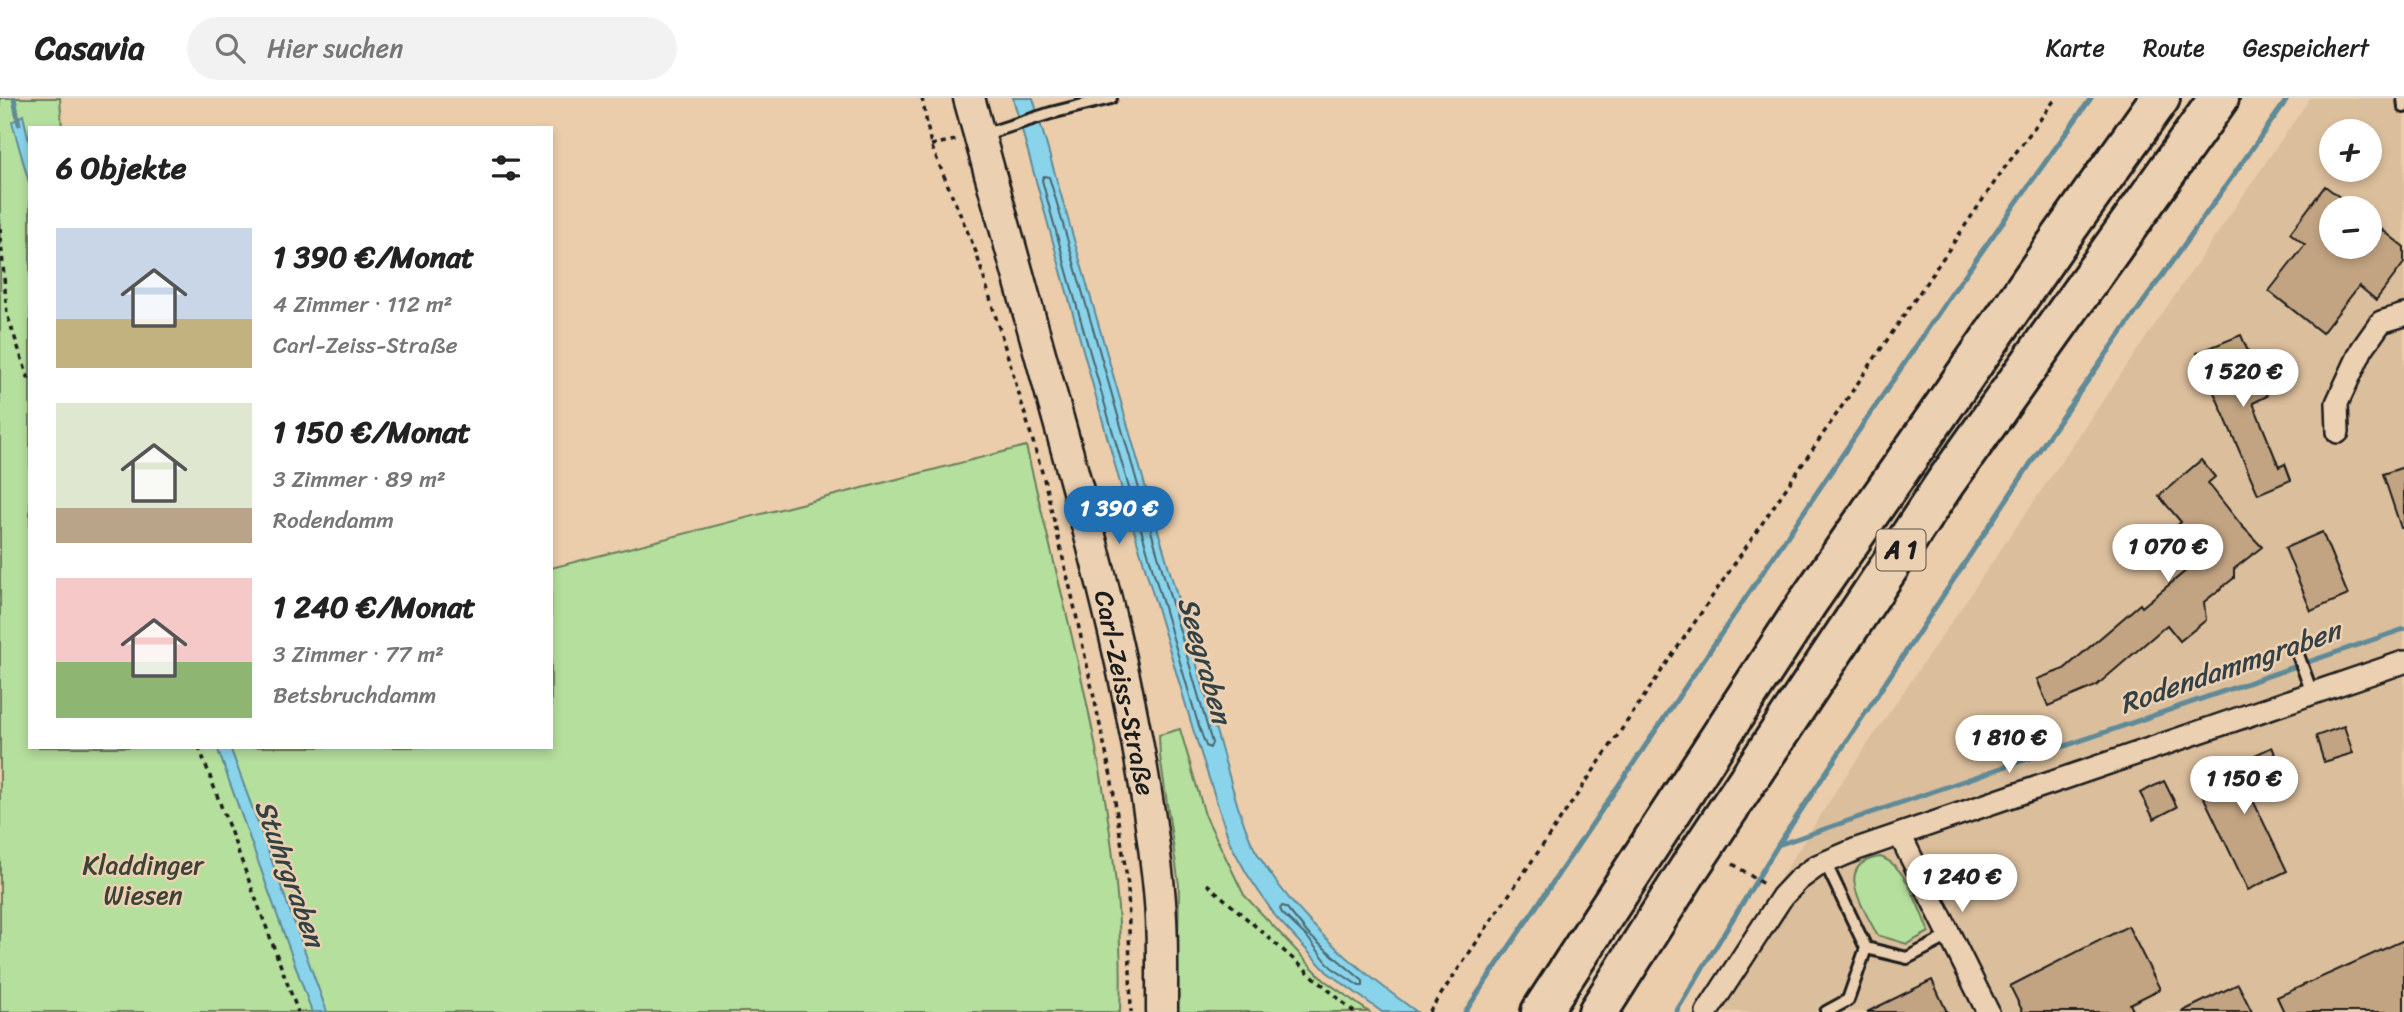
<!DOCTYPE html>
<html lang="de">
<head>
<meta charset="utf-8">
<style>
  :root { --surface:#fff; --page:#f2f2f2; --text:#222; --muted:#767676; --line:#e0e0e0; --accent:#1f6fb2 }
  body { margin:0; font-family:Sriracha,sans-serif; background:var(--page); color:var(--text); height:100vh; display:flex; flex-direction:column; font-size:26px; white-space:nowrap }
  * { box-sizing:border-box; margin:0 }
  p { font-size:23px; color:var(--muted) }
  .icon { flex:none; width:38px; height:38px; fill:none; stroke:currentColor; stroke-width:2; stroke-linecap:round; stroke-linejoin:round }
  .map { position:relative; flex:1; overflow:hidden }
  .side { position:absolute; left:28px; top:28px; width:525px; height:623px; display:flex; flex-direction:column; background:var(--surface); border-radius:0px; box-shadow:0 4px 10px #0003 }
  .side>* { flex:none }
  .controls { position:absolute; left:2319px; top:21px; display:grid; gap:14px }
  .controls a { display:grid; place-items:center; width:63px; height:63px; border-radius:50%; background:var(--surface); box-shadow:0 4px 10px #0003; font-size:35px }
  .price { position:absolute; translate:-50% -60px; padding:0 16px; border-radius:24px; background:#fff; color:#222; font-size:23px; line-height:46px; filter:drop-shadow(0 2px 4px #0008) }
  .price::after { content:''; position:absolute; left:50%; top:42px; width:21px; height:16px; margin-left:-10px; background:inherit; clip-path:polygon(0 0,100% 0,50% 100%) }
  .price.on { background:var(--accent); color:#fff }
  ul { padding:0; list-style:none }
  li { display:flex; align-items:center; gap:21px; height:175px; padding:0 28px }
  li span { display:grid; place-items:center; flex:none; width:196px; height:140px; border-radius:0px; color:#555 }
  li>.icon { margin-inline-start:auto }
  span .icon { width:84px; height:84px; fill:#fffc; stroke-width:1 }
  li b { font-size:30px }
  h2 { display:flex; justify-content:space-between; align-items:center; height:84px; padding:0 28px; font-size:30px }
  header { display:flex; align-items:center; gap:42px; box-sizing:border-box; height:98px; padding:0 35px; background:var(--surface); border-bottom:2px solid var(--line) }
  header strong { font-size:33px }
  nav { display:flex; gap:38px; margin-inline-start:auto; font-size:24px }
  .search { width:490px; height:63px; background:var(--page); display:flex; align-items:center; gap:18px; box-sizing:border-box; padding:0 24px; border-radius:38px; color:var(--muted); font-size:26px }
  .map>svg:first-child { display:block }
  .built { fill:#dbbe9c; fill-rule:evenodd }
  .green { fill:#b5df9c; stroke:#687e5c; stroke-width:2 }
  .water { fill:#8ad4eb; stroke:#5e8a98; stroke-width:2 }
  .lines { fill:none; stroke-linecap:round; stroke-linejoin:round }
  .shore { stroke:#48666f; stroke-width:2 }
  .stream { stroke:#5e8a98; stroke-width:5 }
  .building { fill:#c2a482; stroke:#1c1c1c; stroke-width:2 }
  .service-casing { stroke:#1c1c1c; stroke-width:16 }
  .minor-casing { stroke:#1c1c1c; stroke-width:26 }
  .secondary-casing { stroke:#1c1c1c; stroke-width:35 }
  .motorway-casing { stroke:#1c1c1c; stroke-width:44 }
  .path { stroke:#1c1c1c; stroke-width:3.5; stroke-dasharray:5 5; stroke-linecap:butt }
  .service { stroke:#ebd0b2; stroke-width:10 }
  .minor { stroke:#ebd0b2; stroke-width:21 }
  .secondary { stroke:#ebd0b2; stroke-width:30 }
  .motorway { stroke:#ebd0b2; stroke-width:38 }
  .labels { text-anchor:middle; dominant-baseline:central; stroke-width:5; stroke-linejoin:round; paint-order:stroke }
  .shield { fill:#ebd0b2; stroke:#5a5249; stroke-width:2 }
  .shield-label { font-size:24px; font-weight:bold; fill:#1c1c1c }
  .street-label { font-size:26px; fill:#1c1c1c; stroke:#ebd0b2 }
  .park-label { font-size:26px; fill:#3b4336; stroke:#ebd0b2 }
  .water-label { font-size:28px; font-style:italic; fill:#324145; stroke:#ebd0b2 }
</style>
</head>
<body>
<header>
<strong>Casavia</strong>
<div class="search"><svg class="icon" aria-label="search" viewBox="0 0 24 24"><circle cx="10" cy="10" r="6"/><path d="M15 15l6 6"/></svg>Hier suchen</div>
<nav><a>Karte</a><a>Route</a><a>Gespeichert</a></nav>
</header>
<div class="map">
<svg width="2404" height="914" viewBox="0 0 2404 914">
  <rect width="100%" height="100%" fill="#ebcdab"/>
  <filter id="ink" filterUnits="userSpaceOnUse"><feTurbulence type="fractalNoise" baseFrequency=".0143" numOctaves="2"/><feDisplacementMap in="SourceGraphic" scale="14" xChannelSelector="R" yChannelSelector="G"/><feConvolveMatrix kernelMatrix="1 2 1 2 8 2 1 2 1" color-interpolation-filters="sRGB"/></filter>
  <g filter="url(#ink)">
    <path class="built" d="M2310,0H2404V914H1699L1764,806L1841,685ZM2331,33H2370V72H2331ZM2331,110H2370V149H2331Z"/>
    <path class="green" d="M0,0H60L62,30H30V649H551V470L1026,348C1068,530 1128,726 1120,914H0Z
      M1180,631L1205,717L1244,797L1324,882L1369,914H1177L1179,787L1160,658L1159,637Z
      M1880,759C1906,766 1919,811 1929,834L1907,846L1877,837C1865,811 1831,766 1880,759Z"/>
    <path class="water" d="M1013,0H1033L1238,709C1244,724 1248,741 1257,755C1296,821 1355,869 1417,914H1382L1327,874L1276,819L1247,776L1230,745L1193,631L1120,385Z
      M23,17L30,48V88L12,24Z
      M217,649H230L327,914H312Z"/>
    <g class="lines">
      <path class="shore" d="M1044,78L1049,79L1056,102L1212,645L1210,650L1206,648L1199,629C1146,447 1091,265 1042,82Z
        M1282,808L1286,809L1309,837L1363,883V888H1359L1331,869L1307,839L1282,815L1280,811Z"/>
      <path class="stream" d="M14,0L19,26
        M1778,747L2052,333L2288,0
        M1465,914L1950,198L2091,0
        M1676,914L1778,747L2404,531"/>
    </g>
    <path class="building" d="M2325,88L2354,110H2331V149H2370V122L2404,149V165L2376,202L2359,188L2322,235L2269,193L2305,147L2290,135Z
      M2241,237L2267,298L2253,305L2279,369L2285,366L2291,382L2258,396L2197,255Z
      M2201,362L2215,379L2208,385L2242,428L2262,449L2234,471V480L2204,504L2206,522L2180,543L2167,527L2096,588L2048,608L2037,581L2064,571L2140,506L2142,509L2188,471L2162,440L2181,424L2159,398Z
      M2404,369V430H2401L2383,376Z
      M2322,434L2348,497L2311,513L2285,450Z
      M2344,628L2353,655L2324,664L2316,638Z
      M2272,649L2282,671L2246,688L2287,773L2248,792L2195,681L2234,662L2236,666Z
      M2164,683L2177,709L2154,721L2140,695Z
      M2128,828L2160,891L2130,906L2134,914H2023L2010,888Z
      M2404,842V914H2284L2277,899Z
      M1932,882L1947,914H1867Z
      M2238,886L2252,914H2181Z"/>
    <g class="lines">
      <defs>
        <path id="service" d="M2403,0L2404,9
          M982,37L1051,15L1111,0
          M2297,554L2312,595
          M1825,764L1866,850L1907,860L1949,838
          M1826,914L1848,902L1866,850"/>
        <path id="minor" d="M2338,334L2337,305L2362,251L2381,224L2404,217
          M1900,737L1988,914
          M1707,914L1782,799L1798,782L1817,768L1857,751L2404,564"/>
        <path id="secondary" d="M969,0C998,102 1025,204 1054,306C1098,462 1140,620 1158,782C1163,826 1162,870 1162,914"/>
        <path id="motorway" d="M1541,914L1808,504L2059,142L2160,0
          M1598,914L1690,769L1945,385L2219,0"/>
      </defs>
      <use href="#service" class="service-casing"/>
      <use href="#minor" class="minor-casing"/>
      <use href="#secondary" class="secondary-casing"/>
      <use href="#motorway" class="motorway-casing"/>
      <path class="path" d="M922,0L931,47L976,154L1011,269L1044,381L1072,498L1111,678L1128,787L1131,914
        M931,47L956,42
        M0,130L7,216L30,285
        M199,649L298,914
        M1733,766L1766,788
        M1207,786L1354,914
        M1429,914L2003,72L2056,0"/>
      <use href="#service" class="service"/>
      <use href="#minor" class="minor"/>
      <use href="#secondary" class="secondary"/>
      <use href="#motorway" class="motorway"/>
    </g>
  </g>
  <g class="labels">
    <rect class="shield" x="1876.5" y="431.5" width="49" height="41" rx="5"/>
    <g class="shield-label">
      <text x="1901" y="452">A 1</text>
    </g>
    <g class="street-label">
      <text transform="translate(1125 595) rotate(78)">Carl-Zeiss-Straße</text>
    </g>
    <g class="park-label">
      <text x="143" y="767">Kladdinger<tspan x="143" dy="30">Wiesen</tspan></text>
    </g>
    <g class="water-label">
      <text transform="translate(1205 562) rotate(74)">Seegraben</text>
      <text transform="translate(2230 569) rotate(-19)">Rodendammgraben</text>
      <text transform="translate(290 775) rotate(70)">Stuhrgraben</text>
    </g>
  </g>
</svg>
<div class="controls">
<a>+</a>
<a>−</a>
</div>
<b class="price" style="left:2243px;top:311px">1 520 €</b>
<b class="price on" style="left:1119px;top:448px">1 390 €</b>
<b class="price" style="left:2168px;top:486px">1 070 €</b>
<b class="price" style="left:2009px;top:677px">1 810 €</b>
<b class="price" style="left:2244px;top:718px">1 150 €</b>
<b class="price" style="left:1962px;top:816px">1 240 €</b>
<section class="side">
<h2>6 Objekte<svg class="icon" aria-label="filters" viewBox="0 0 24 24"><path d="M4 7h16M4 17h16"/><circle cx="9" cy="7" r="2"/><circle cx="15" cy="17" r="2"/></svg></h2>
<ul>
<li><span style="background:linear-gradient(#c9d6e8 65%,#c2b280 0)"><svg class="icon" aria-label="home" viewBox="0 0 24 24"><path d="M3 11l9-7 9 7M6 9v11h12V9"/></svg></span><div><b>1 390 €/Monat</b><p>4 Zimmer · 112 m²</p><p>Carl-Zeiss-Straße</p></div></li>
<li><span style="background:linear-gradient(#dfe7d0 75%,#b9a48a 0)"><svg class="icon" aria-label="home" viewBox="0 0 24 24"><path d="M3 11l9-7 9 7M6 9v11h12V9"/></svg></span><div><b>1 150 €/Monat</b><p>3 Zimmer · 89 m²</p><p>Rodendamm</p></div></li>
<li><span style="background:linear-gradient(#f6c9c9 60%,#8fb573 0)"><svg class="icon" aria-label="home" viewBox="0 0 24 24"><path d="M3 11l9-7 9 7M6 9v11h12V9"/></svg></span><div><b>1 240 €/Monat</b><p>3 Zimmer · 77 m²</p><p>Betsbruchdamm</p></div></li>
</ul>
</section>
</div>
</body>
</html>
